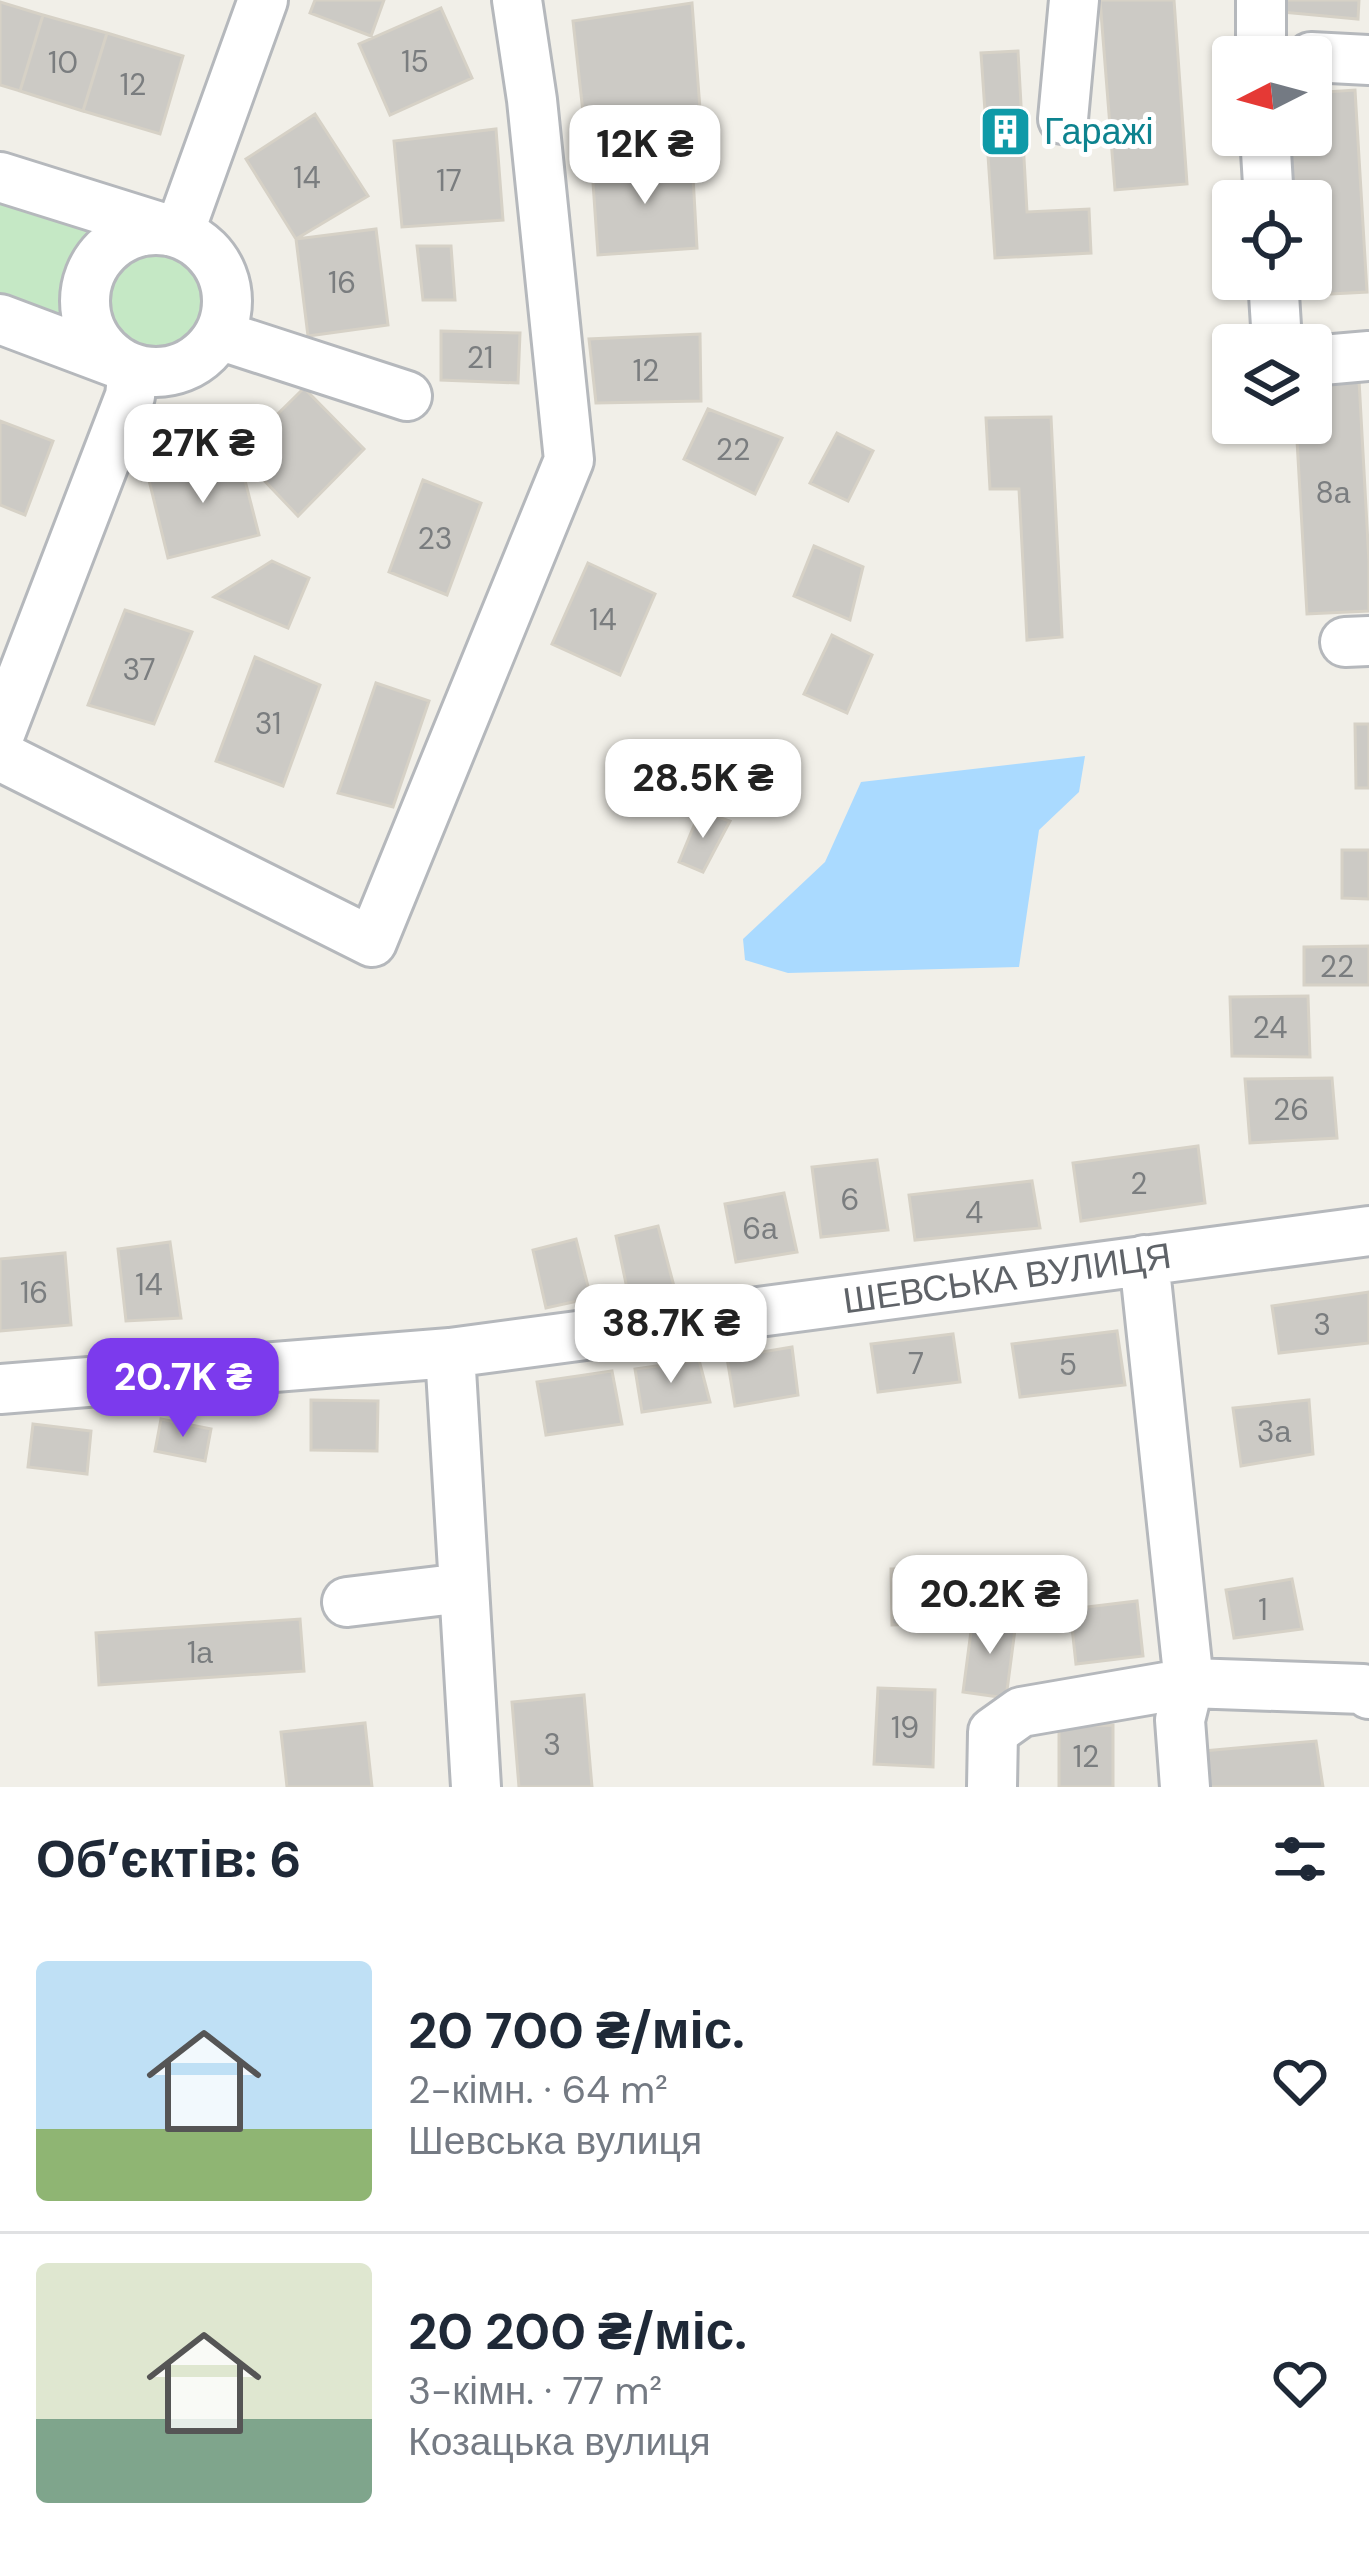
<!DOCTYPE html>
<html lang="uk">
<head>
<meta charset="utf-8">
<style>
  :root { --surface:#fff; --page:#f2f2f3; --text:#1f2937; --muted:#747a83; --line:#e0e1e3; --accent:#7c3aed }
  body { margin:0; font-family:"DM Sans",sans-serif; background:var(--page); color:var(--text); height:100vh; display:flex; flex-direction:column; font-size:45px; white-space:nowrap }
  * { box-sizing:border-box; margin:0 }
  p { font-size:39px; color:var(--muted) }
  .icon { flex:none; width:66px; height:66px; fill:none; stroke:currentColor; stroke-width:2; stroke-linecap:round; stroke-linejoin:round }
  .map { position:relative; height:1787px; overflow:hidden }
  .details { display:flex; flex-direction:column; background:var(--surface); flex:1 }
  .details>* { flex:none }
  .needle { width:78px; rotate:264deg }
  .fabs { position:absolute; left:1212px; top:36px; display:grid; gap:24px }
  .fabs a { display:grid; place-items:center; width:120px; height:120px; border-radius:12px; background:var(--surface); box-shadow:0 3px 9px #0004; font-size:60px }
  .price { position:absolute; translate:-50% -102px; padding:0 27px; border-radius:24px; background:#fff; color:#222; font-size:39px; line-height:78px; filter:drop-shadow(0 3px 6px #0008) }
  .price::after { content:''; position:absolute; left:50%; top:72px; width:36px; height:27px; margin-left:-18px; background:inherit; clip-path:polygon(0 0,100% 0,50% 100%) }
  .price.selected { background:var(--accent); color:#fff }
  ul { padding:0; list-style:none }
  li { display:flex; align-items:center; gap:36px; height:300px; padding:0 36px }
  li+li { border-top:3px solid var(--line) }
  li span { display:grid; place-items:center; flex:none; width:336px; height:240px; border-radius:12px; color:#555 }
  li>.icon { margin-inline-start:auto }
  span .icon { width:144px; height:144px; fill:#fffc; stroke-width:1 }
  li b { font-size:51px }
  h2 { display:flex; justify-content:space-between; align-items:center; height:144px; padding:0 36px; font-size:51px }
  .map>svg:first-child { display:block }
  .green { fill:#c5e8c5 }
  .water { fill:#aadaff }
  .building { fill:#cccac5; stroke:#d6d1c6; stroke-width:3 }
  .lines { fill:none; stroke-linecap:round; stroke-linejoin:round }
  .minor-casing { stroke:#b5b8bc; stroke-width:54 }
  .minor { stroke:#fff; stroke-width:48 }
  .labels { text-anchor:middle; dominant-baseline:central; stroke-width:10; stroke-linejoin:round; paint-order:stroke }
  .number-label { font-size:30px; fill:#7a7d7f }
  .culture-label { font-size:36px; fill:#0d838f; stroke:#fff; text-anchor:start }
  .street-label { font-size:36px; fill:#5f6368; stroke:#fff }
</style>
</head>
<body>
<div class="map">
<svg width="1369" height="1787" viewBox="0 0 1369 1787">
  <rect width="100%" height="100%" fill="#f1efe8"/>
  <path class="green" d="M0,193L88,218L97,235L80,272L70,317L53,327L0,307Z
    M105 301a51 51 0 1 1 102 0a51 51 0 1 1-102 0Z"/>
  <path class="water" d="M1085,756L1079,792L1039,830L1019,967L788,973L745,960L743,939L825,862L861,782Z"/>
  <path class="building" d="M315,0H384L371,36L310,13Z
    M1100,0H1174L1187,184L1115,190Z
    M1282,0H1359L1358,19L1281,12Z
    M0,2L43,15L20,91L0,85Z
    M692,3L701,122L586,140L573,21Z
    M441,8L472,78L390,115L359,44Z
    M43,15L107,33L83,111L20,91Z
    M107,33L183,56L160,134L83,111Z
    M1018,51L1027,212L1089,209L1091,253L995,258L981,53Z
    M1355,90L1367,292L1294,296L1293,279H1311V201H1289L1285,135H1311V93Z
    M315,114L368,196L296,239L246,159Z
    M496,129L503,220L402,227L394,141Z
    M692,158L697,248L598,255L592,168Z
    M376,229L388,325L308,336L296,239Z
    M417,246H451L455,300H423Z
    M441,331L520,333L518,383L441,380Z
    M700,334L701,401L596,403L589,339Z
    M1359,380L1369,562V611L1307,614L1296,423H1311V383Z
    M304,388L364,449L298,516L238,453Z
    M708,409L782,438L755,494L684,459Z
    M1051,417L1062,637L1027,640L1019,489H990L986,418Z
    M0,421L53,441L25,515L0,505Z
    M837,433L873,451L848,501L810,483Z
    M238,453L259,535L168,558L148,476Z
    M423,480L481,503L447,595L389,572Z
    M814,546L863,567L850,620L794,596Z
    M272,561L309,578L288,628L214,597Z
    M588,563L655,594L620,675L552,644Z
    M125,610L192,632L154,724L88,705Z
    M832,635L872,655L847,713L804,694Z
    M255,657L320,685L283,786L216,761Z
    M376,683L429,701L393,807L338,793Z
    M1355,724H1369V788H1356Z
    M700,811L730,821L703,872L679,862Z
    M1342,850H1369V899L1342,898Z
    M1369,946V985H1304V947Z
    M1308,996L1310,1057L1232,1056L1230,997Z
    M1332,1078L1337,1138L1250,1143L1245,1079Z
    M1198,1146L1205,1203L1081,1221L1073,1163Z
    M877,1160L888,1230L821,1237L812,1167Z
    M1032,1181L1040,1228L915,1240L909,1195Z
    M784,1193L797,1252L736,1262L725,1204Z
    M658,1226L675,1290L629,1298L616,1236Z
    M576,1239L591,1298L546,1308L533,1250Z
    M170,1242L181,1318L126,1321L118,1249Z
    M65,1253L71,1325L0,1331V1259Z
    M1369,1292V1343L1279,1353L1272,1306Z
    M1117,1331L1125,1385L1020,1397L1012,1344Z
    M953,1334L960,1382L878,1392L871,1344Z
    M792,1347L798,1395L735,1406L727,1358Z
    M699,1360L710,1402L642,1412L635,1369Z
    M612,1371L622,1424L546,1435L537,1382Z
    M311,1400L378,1401L377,1451L311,1450Z
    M1309,1400L1313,1454L1241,1466L1233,1408Z
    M161,1419L211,1429L205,1461L155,1451Z
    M33,1424L91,1431L87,1474L28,1467Z
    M956,1568L958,1623L892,1625L891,1569Z
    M1292,1579L1302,1629L1234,1638L1226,1590Z
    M1137,1601L1143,1656L1076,1664L1070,1609Z
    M973,1616L1016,1622L1006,1698L963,1692Z
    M300,1619L304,1671L99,1685L96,1633Z
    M878,1688L935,1690L933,1767L874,1764Z
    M584,1695L592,1787H519L512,1702Z
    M365,1723L372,1787H287L281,1732Z
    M1113,1725V1787H1059V1726Z
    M1316,1741L1323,1787H1196L1191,1752Z"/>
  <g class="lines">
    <defs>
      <path id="minor" d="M1261,57V0
        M1311,57L1369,60
        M1063,119L1074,0
        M1265,135L1269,201
        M0,177L179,233L263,0
        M85 301a71 71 0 1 1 142 0a71 71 0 1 1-142 0Z
        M1273,279L1276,326
        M0,319L133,369L130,396L0,734
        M219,335L407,396
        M1311,361L1369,356
        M1345,642L1369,641
        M0,756L372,942L569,460L532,100L517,0
        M1144,1260L1189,1683L1180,1720L1185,1787
        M450,1353L476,1787
        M0,1389L450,1353L1369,1231
        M347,1602L463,1588
        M992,1787L993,1732L1021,1712L1189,1683L1363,1689L1369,1694"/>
    </defs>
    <use href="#minor" class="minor-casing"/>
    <use href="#minor" class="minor"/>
  </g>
  <defs>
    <symbol id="building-square" viewBox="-11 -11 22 22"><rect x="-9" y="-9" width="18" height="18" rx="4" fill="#0f9aa8" stroke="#fff"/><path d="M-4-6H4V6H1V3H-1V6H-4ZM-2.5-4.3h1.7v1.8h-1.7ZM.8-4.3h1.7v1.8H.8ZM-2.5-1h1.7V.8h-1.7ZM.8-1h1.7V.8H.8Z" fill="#fff"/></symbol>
  </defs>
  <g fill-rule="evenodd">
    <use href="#building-square" x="976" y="102" width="59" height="59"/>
  </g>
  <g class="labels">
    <g class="number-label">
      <text x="415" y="61">15</text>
      <text x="63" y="62">10</text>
      <text x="133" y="84">12</text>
      <text x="307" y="177">14</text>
      <text x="449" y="180">17</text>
      <text x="342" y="282">16</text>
      <text x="480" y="357">21</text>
      <text x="646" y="370">12</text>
      <text x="733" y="449">22</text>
      <text x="1333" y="492">8а</text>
      <text x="435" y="538">23</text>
      <text x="603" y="619">14</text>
      <text x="139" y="669">37</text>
      <text x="268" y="723">31</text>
      <text x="1337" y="966">22</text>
      <text x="1270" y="1027">24</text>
      <text x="1291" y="1109">26</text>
      <text x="1139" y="1183">2</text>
      <text x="850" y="1199">6</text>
      <text x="974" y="1212">4</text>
      <text x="760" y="1228">6а</text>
      <text x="149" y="1284">14</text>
      <text x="34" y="1292">16</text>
      <text x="1322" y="1324">3</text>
      <text x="916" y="1363">7</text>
      <text x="1068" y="1364">5</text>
      <text x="1274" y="1431">3а</text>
      <text x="1263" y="1609">1</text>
      <text x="200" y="1652">1а</text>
      <text x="905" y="1727">19</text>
      <text x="552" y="1744">3</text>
      <text x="1086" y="1756">12</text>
    </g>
    <g class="culture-label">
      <text x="1044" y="131">Гаражі</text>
    </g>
    <g class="street-label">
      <text transform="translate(1007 1278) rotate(-8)">ШЕВСЬКА ВУЛИЦЯ</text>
    </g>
  </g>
</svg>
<div class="fabs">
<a><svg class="needle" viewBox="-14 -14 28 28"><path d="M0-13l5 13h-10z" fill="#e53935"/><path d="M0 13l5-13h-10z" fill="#747a83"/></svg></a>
<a><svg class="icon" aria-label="locate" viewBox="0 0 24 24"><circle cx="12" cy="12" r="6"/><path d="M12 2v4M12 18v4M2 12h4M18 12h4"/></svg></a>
<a><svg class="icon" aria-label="layers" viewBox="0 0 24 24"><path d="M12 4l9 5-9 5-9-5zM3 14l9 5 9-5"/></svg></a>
</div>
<b class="price" style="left:645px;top:207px">12K ₴</b>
<b class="price" style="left:203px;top:506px">27K ₴</b>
<b class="price" style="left:703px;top:841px">28.5K ₴</b>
<b class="price" style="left:671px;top:1386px">38.7K ₴</b>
<b class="price selected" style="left:183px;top:1440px">20.7K ₴</b>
<b class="price" style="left:990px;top:1657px">20.2K ₴</b>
</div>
<section class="details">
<h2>Об’єктів: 6<svg class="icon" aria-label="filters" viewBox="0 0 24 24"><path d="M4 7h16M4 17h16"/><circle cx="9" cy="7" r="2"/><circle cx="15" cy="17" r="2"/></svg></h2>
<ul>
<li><span style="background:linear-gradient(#bfe0f5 70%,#8fb573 0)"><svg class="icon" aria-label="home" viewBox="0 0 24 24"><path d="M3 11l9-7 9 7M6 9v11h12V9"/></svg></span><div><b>20 700 ₴/міс.</b><p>2-кімн. · 64 m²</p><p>Шевська вулиця</p></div><svg class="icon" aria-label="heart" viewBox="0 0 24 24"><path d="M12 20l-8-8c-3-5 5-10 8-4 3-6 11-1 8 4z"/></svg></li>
<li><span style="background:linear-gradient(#dfe7d0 65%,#7fa58c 0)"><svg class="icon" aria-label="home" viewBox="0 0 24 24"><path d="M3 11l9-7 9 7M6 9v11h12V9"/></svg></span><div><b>20 200 ₴/міс.</b><p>3-кімн. · 77 m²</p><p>Козацька вулиця</p></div><svg class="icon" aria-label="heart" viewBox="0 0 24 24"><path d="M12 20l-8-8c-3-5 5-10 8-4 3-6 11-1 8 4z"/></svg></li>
</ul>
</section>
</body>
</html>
